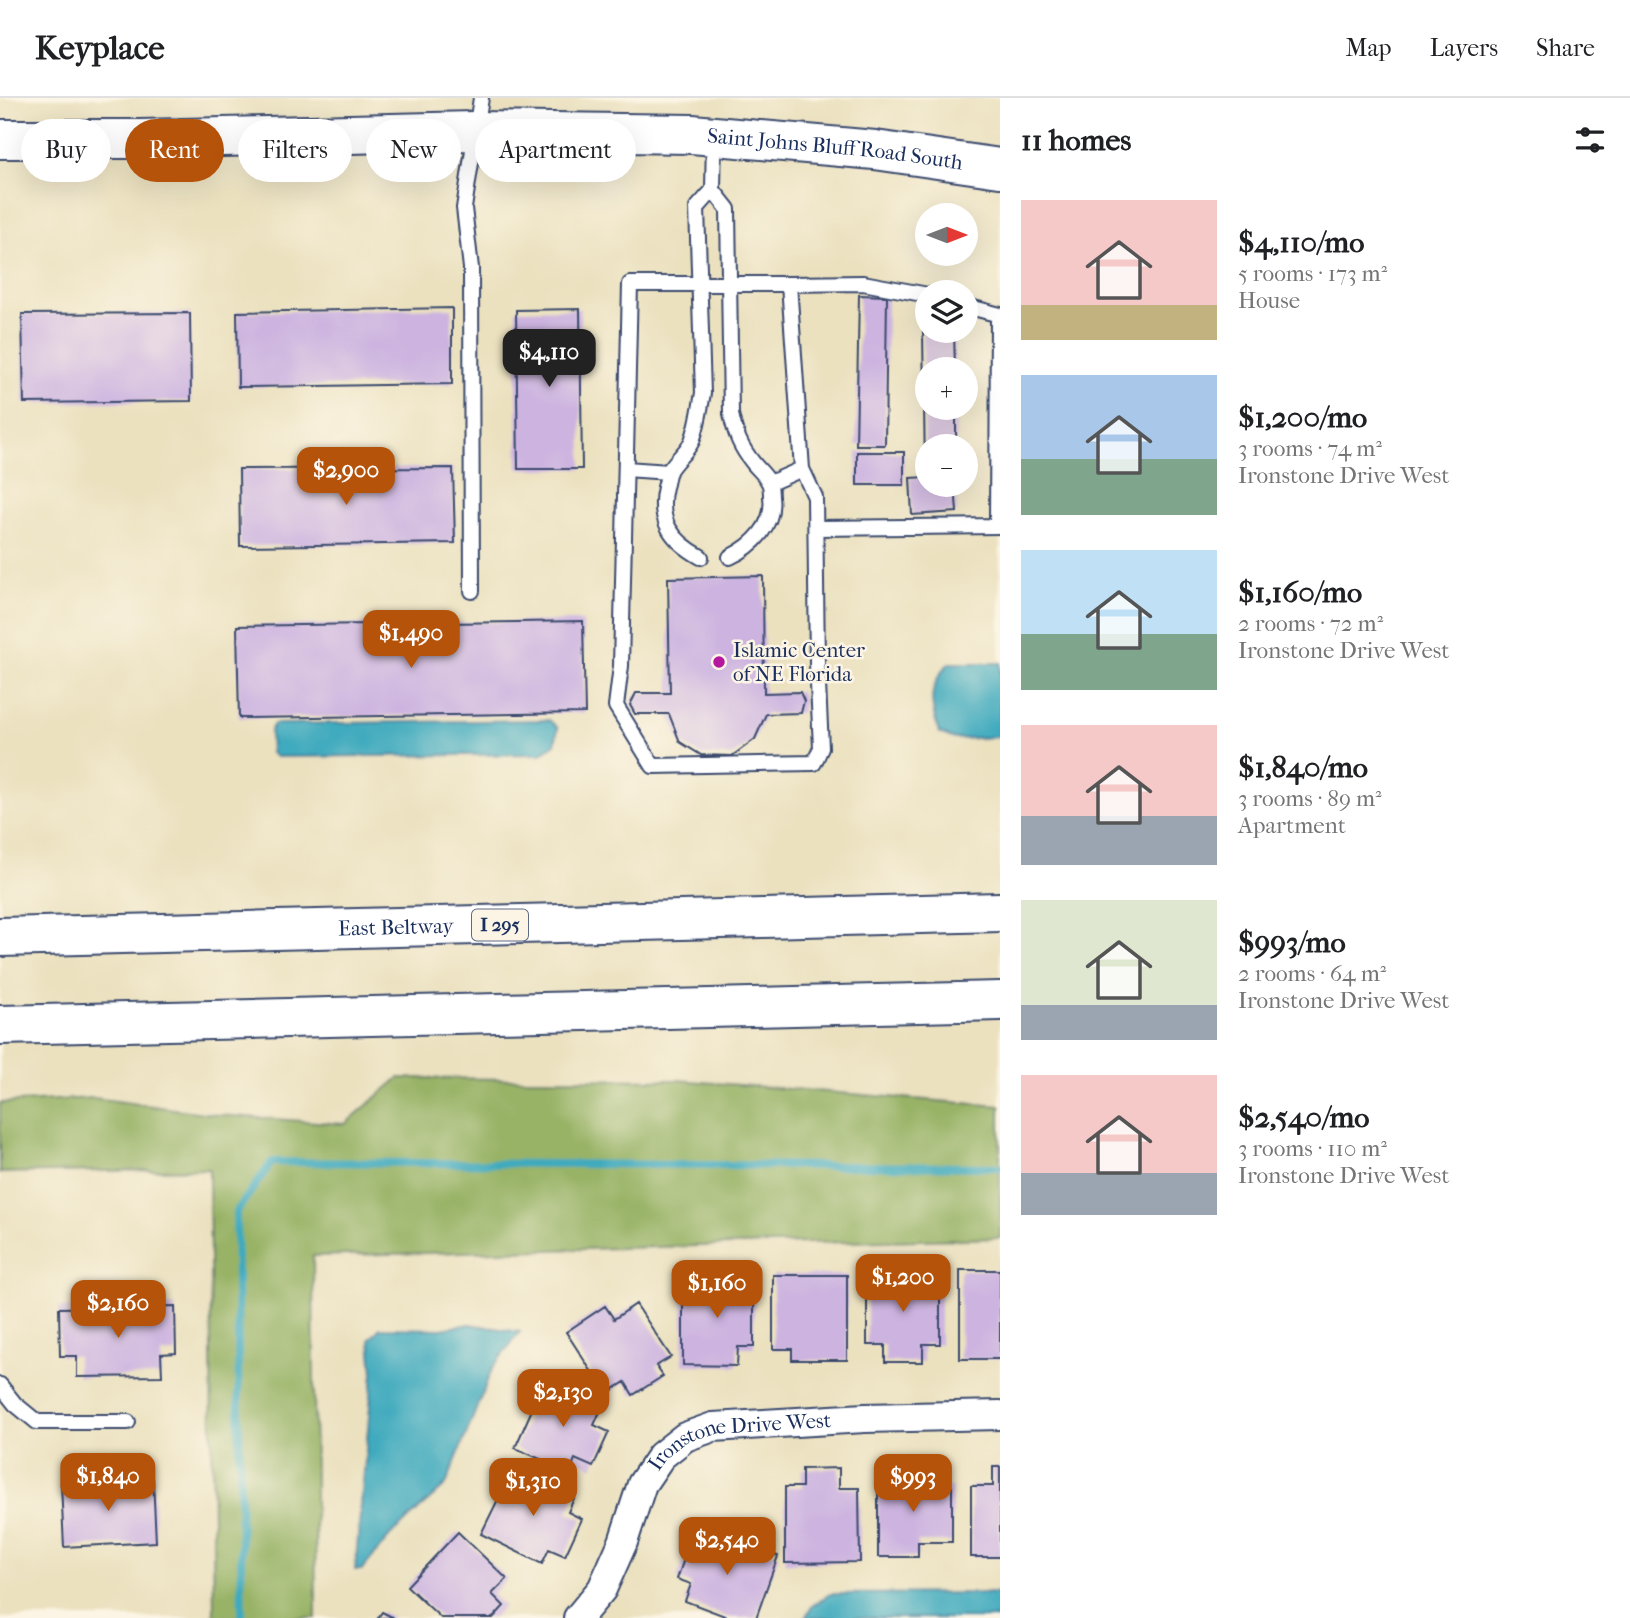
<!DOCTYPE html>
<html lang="en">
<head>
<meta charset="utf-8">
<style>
  :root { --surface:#fff; --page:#f2f2f2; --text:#202124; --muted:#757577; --line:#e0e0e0; --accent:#b45309 }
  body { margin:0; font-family:"IM FELL French Canon",serif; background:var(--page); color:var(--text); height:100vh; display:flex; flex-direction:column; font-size:26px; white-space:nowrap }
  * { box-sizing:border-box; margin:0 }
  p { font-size:23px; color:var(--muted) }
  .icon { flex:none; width:38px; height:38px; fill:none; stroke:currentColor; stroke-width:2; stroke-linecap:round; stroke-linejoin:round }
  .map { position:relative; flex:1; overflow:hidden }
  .drawer { display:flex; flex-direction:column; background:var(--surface); width:630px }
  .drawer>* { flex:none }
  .banner { position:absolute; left:21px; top:21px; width:665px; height:63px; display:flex; gap:14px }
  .needle { width:46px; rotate:90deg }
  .fabs { position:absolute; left:915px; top:105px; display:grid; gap:14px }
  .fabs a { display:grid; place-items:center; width:63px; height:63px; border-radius:50%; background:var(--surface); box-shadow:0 7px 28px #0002; font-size:35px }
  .price { position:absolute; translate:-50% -60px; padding:0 16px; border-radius:14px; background:var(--accent); color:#fff; font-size:23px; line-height:46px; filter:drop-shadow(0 2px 4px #0008) }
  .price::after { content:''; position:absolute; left:50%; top:42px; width:21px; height:16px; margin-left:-10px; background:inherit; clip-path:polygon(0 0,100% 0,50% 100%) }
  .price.active { background:#222; color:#fff }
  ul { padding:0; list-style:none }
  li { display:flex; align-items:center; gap:21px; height:175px; padding:0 21px }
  li span { display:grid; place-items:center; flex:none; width:196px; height:140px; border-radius:0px; color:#555 }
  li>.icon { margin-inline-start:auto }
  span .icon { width:84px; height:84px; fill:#fffc; stroke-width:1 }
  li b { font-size:30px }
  h2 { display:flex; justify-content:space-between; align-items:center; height:84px; padding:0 21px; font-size:30px }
  .pill { padding:0 24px; border-radius:32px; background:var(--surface); box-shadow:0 7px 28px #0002; font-size:24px; line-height:63px }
  .pill.active { background:var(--accent); color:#fff }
  header { display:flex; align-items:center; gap:42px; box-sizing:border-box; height:98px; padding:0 35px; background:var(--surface); border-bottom:2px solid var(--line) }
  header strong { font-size:33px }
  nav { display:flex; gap:38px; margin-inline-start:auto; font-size:24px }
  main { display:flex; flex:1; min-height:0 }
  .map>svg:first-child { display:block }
  .forest { fill:#98b366; stroke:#5a7162; stroke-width:2 }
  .water { fill:#3faabe; stroke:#2d6c8e; stroke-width:2 }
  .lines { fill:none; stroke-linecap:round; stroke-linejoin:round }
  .stream { stroke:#3faabe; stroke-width:8 }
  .building { fill:#ccb3e0 }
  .service-casing { stroke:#3a4a6d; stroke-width:18 }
  .minor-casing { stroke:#3a4a6d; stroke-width:32 }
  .secondary-casing { stroke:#3a4a6d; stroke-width:42 }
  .motorway-casing { stroke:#3a4a6d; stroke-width:42 }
  .service { stroke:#fff; stroke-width:14 }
  .minor { stroke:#fff; stroke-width:28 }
  .secondary { stroke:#fff; stroke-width:38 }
  .motorway { stroke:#fff; stroke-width:38 }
  .poi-dot { fill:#b5179e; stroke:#fcf5e5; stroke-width:2.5 }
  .labels { text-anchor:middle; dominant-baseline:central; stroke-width:5; stroke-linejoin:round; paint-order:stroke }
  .shield { fill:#fcf5e5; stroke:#5e6a86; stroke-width:2 }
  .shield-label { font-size:19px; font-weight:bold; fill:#1b2f5e }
  .street-label { font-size:21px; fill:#1b2f5e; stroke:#fcf5e5 }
  .poi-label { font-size:21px; fill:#1b2f5e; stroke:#fcf5e5; text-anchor:start }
</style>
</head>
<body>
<header>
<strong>Keyplace</strong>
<nav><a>Map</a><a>Layers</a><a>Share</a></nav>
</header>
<main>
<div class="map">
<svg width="1000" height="1520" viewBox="0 0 1000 1520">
  <rect width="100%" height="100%" fill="#fcf5e5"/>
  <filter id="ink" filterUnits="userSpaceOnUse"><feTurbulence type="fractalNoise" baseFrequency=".0143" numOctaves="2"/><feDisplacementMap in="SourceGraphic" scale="14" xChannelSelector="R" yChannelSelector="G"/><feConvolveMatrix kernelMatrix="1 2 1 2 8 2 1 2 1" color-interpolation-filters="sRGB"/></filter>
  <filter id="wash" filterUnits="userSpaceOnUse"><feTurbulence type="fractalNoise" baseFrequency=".00686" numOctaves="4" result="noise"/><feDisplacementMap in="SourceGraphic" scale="28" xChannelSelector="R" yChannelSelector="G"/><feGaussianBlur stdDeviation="1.57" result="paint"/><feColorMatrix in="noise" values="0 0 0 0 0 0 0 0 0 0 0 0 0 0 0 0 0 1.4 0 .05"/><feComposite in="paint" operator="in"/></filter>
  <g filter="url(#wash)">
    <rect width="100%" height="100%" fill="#ebe1bf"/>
    <path class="forest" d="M399,980L677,982L1000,1008V1140L313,1158L316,1520H214L209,1071L0,1075V1005L94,1000L218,1017L345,1026Z"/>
    <path class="water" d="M949,565H1000V639L955,641L939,635C931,605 926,590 949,565Z
      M549,622L558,630L555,646L541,656L276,659L271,655L270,633L274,626Z
      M469,1226L520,1234L493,1269L446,1387L390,1438L362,1472H355L373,1275L370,1241L380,1230L441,1231Z
      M1000,1495V1520H805L812,1508L830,1496Z"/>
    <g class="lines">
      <path class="stream" d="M242,1520L236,1114L272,1064L1000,1069"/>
    </g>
    <g id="blocks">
      <path class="building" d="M859,197L887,198L885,347H856Z
        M452,210V286L238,289L237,214Z
        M580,211L582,371H518L516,212Z
        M190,215L191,303L24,305L22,216Z
        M923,233H954L955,271H928V310H956V348H928V375H925Z
        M857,354H904V387H857Z
        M453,370L455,445L240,448L239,371Z
        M928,379V387H955L957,414L912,417L910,380Z
        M763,478L764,595L800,594L804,603L801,615L766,616L755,641L732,658L701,657L680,644L669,616H635L630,607L636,595H670L668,480Z
        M583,523L585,615L239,620L237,528Z
        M960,1172H1000V1261H960Z
        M867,1175H940V1246H923V1264H885V1247H867Z
        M773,1177H847V1262H792V1251H773Z
        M683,1180H754V1249H738L737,1268L683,1267Z
        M636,1206L671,1259L656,1268L663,1278L633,1297L625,1284L606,1296L566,1234L605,1208L614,1221Z
        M175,1208L176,1255L161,1256L162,1278L77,1279V1258H60L59,1210Z
        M545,1282L603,1307L594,1327L609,1334L593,1369L575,1361L570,1374L515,1350Z
        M514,1369L575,1398L568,1414L582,1421L565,1458L549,1451L542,1466L481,1436Z
        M993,1369H1000V1459H971V1388H993Z
        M839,1370V1390H859L860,1464L785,1465V1389H802V1371Z
        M896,1370H932V1389H952V1444H918V1459H878V1390H896Z
        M153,1381L156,1444L64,1449L61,1386Z
        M458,1434L507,1481L492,1496L504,1508L493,1520H441L407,1488Z
        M714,1434L778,1458L756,1520H730L685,1503L691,1486L677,1481L690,1444L708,1451Z
        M382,1514L394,1520H378Z"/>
    </g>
  </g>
  <g filter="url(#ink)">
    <use href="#blocks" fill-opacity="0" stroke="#3a4a6d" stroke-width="2"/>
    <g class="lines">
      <defs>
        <path id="service" d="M714,39L713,92L728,111L731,316C735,336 741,350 754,366C758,371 765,377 768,383C771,387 771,394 771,399C775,427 753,448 730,459
          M630,186H789L802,371L815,399L817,565L821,650L814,665L653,668L616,608L621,568Z
          M789,186L863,185L928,197
          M966,208L1000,217
          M626,371L669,374
          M770,385L802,371
          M997,428L998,217
          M816,430L1000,428
          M701,459C672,443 657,423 665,389C667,384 667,377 669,373C675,362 687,354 692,343C698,327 700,311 703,295L697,110L713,92
          M472,493L471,170L464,110L481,0
          M0,1287L15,1306L37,1324H128"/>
        <g id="minor">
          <path id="s1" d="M578,1520L602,1491L623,1444L642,1386L661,1358L685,1339L713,1329L865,1320L1000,1317"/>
        </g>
        <g id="secondary">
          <path id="s2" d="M0,41H140L474,33L692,36L875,52L1000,70"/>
        </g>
        <g id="motorway">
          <path id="s3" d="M0,839L1000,814"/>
          <path d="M0,927L1000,903"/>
        </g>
      </defs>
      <use href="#service" class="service-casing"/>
      <use href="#minor" class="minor-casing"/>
      <use href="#secondary" class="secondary-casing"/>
      <use href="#motorway" class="motorway-casing"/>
      <use href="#service" class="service"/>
      <use href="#minor" class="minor"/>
      <use href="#secondary" class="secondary"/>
      <use href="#motorway" class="motorway"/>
    </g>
  </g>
  <circle class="poi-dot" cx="719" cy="564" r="7"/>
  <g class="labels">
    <rect class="shield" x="472" y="811.5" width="56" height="31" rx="5"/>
    <g class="shield-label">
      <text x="500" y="827">I 295</text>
    </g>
    <g class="street-label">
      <text stroke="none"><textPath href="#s2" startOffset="836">Saint Johns Bluff Road South</textPath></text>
      <text stroke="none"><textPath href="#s3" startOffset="396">East Beltway</textPath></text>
      <text stroke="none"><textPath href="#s1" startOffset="266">Ironstone Drive West</textPath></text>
    </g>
    <g class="poi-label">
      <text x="733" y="552">Islamic Center<tspan x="733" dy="24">of NE Florida</tspan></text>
    </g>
  </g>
</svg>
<div class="fabs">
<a><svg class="needle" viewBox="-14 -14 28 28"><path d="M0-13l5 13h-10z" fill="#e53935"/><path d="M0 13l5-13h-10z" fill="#757577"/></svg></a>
<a><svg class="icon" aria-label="layers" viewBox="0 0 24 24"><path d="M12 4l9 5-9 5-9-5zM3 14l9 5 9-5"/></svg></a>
<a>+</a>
<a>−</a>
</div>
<b class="price active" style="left:549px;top:291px">$4,110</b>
<b class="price" style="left:346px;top:409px">$2,900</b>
<b class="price" style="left:411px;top:572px">$1,490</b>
<b class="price" style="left:903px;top:1216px">$1,200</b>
<b class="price" style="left:717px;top:1222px">$1,160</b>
<b class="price" style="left:118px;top:1242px">$2,160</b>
<b class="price" style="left:563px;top:1331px">$2,130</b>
<b class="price" style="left:108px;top:1415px">$1,840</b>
<b class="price" style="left:913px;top:1416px">$993</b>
<b class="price" style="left:533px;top:1420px">$1,310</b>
<b class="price" style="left:727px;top:1479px">$2,540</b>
<div class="banner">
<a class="pill">Buy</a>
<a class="pill active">Rent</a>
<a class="pill">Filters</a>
<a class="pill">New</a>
<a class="pill">Apartment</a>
</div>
</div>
<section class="drawer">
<h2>11 homes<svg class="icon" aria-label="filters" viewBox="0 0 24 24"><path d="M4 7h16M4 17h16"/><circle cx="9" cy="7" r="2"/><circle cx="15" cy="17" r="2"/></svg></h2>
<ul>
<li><span style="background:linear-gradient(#f6c9c9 75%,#c2b280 0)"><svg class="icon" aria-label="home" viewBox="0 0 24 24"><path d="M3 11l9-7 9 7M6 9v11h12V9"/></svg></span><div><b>$4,110/mo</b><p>5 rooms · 173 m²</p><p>House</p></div></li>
<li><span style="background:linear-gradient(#a9c7e8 60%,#7fa58c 0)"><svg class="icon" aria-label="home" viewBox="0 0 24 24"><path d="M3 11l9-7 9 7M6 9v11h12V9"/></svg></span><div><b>$1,200/mo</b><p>3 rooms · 74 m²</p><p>Ironstone Drive West</p></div></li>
<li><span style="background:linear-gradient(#bfe0f5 60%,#7fa58c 0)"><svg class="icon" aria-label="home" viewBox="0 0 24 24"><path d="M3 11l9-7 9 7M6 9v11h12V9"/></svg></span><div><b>$1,160/mo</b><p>2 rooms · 72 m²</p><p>Ironstone Drive West</p></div></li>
<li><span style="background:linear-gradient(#f6c9c9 65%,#9aa5b1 0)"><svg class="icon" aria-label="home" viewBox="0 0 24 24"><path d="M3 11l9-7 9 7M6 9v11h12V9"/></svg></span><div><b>$1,840/mo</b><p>3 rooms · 89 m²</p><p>Apartment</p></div></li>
<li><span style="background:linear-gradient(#dfe7d0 75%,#9aa5b1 0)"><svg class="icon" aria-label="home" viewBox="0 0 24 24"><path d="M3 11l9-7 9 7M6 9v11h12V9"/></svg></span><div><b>$993/mo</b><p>2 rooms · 64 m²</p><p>Ironstone Drive West</p></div></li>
<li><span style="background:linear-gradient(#f6c9c9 70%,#9aa5b1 0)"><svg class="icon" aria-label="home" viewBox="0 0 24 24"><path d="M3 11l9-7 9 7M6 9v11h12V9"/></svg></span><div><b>$2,540/mo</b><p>3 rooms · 110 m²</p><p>Ironstone Drive West</p></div></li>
</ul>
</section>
</main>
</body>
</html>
